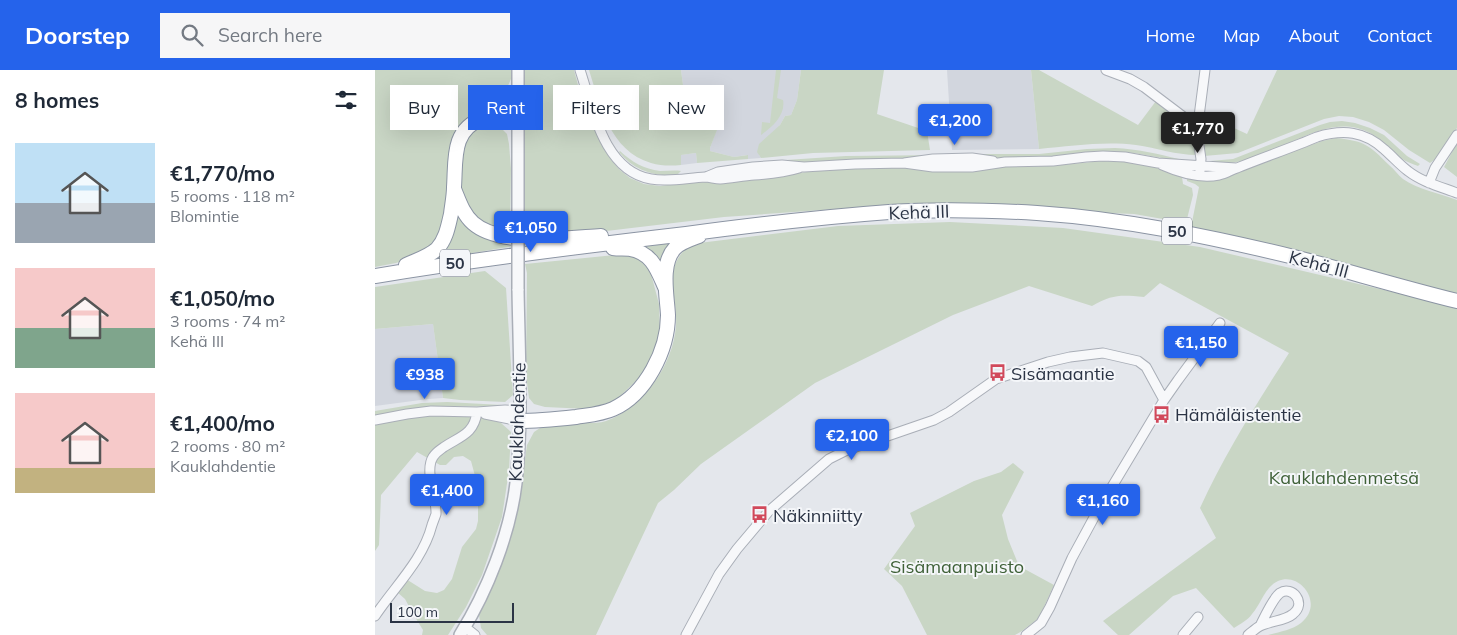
<!DOCTYPE html>
<html lang="en">
<head>
<meta charset="utf-8">
<style>
  :root { --surface:#fff; --page:#f6f6f7; --text:#1f2937; --muted:#747a83; --accent:#2563eb }
  body { margin:0; font-family:Mulish,sans-serif; background:var(--page); color:var(--text); height:100vh; display:flex; flex-direction:column; font-size:19px; white-space:nowrap }
  * { box-sizing:border-box; margin:0 }
  p { font-size:16px; color:var(--muted) }
  .icon { flex:none; width:28px; height:28px; fill:none; stroke:currentColor; stroke-width:2; stroke-linecap:round; stroke-linejoin:round }
  .map { position:relative; flex:1; overflow:hidden }
  .drawer { display:flex; flex-direction:column; background:var(--surface); width:375px }
  .drawer>* { flex:none }
  .top-card { position:absolute; left:15px; top:15px; width:475px; height:45px; display:flex; gap:10px }
  .scale { position:absolute; left:15px; bottom:12px; width:124px; box-sizing:border-box; padding-left:5px; border:2px solid #2b3445; border-top:0; font-size:14px; line-height:18px; white-space:nowrap; color:#2b3445; -webkit-text-stroke:4px #f4f6f9; paint-order:stroke }
  .price { position:absolute; translate:-50% -42px; padding:0 11px; border-radius:5px; background:var(--accent); color:#fff; font-size:16px; line-height:32px; filter:drop-shadow(0 1px 2px #0008) }
  .price::after { content:''; position:absolute; left:50%; top:30px; width:15px; height:11px; margin-left:-8px; background:inherit; clip-path:polygon(0 0,100% 0,50% 100%) }
  .price.on { background:#222; color:#fff }
  ul { padding:0; list-style:none }
  li { display:flex; align-items:center; gap:15px; height:125px; padding:0 15px }
  li span { display:grid; place-items:center; flex:none; width:140px; height:100px; border-radius:0px; color:#555 }
  li>.icon { margin-inline-start:auto }
  span .icon { width:60px; height:60px; fill:#fffc; stroke-width:1 }
  li b { font-size:21px }
  h2 { display:flex; justify-content:space-between; align-items:center; height:60px; padding:0 15px; font-size:21px }
  .pill { padding:0 18px; border-radius:0px; background:var(--surface); box-shadow:0 5px 20px #0002; font-size:18px; line-height:45px }
  .pill.on { background:var(--accent); color:#fff }
  header { display:flex; align-items:center; gap:30px; box-sizing:border-box; height:70px; padding:0 25px; background:var(--accent); color:#fff }
  header strong { font-size:24px }
  nav { display:flex; gap:28px; margin-inline-start:auto; font-size:18px }
  .search { width:350px; height:45px; background:var(--page); display:flex; align-items:center; gap:12px; box-sizing:border-box; padding:0 18px; border-radius:0px; color:var(--muted); font-size:19px }
  main { display:flex; flex:1; min-height:0 }
  .map>svg:first-child { display:block }
  .built { fill:#d2d6de }
  .green { fill:#c9d6c5 }
  .lines { fill:none; stroke-linecap:round; stroke-linejoin:round }
  .minor-casing { stroke:#a9aeb7; stroke-width:11 }
  .tertiary-casing { stroke:#a9aeb7; stroke-width:14 }
  .trunk-casing { stroke:#8b94a3; stroke-width:16 }
  .minor { stroke:#f7f8fa; stroke-width:9 }
  .tertiary { stroke:#f7f8fa; stroke-width:11 }
  .trunk { stroke:#fff; stroke-width:14 }
  .tertiary-bridge-casing { stroke:#a9aeb7; stroke-width:14; stroke-linecap:butt }
  .tertiary-bridge { stroke:#f7f8fa; stroke-width:11 }
  .labels { text-anchor:middle; dominant-baseline:central; stroke-width:4; stroke-linejoin:round; paint-order:stroke }
  .shield { fill:#f4f6f9; stroke:#676e7b; stroke-width:1 }
  .shield-label { font-size:16px; font-weight:bold; fill:#2b3445 }
  .street-label { font-size:18px; fill:#2b3445; stroke:#f4f6f9 }
  .poi-label { font-size:18px; fill:#2b3445; stroke:#f4f6f9; text-anchor:start }
  .park-label { font-size:18px; fill:#3f6138; stroke:#f4f6f9 }
</style>
</head>
<body>
<header>
<strong>Doorstep</strong>
<div class="search"><svg class="icon" aria-label="search" viewBox="0 0 24 24"><circle cx="10" cy="10" r="6"/><path d="M15 15l6 6"/></svg>Search here</div>
<nav><a>Home</a><a>Map</a><a>About</a><a>Contact</a></nav>
</header>
<main>
<section class="drawer">
<h2>8 homes<svg class="icon" aria-label="filters" viewBox="0 0 24 24"><path d="M4 7h16M4 17h16"/><circle cx="9" cy="7" r="2"/><circle cx="15" cy="17" r="2"/></svg></h2>
<ul>
<li><span style="background:linear-gradient(#bfe0f5 60%,#9aa5b1 0)"><svg class="icon" aria-label="home" viewBox="0 0 24 24"><path d="M3 11l9-7 9 7M6 9v11h12V9"/></svg></span><div><b>€1,770/mo</b><p>5 rooms · 118 m²</p><p>Blomintie</p></div></li>
<li><span style="background:linear-gradient(#f6c9c9 60%,#7fa58c 0)"><svg class="icon" aria-label="home" viewBox="0 0 24 24"><path d="M3 11l9-7 9 7M6 9v11h12V9"/></svg></span><div><b>€1,050/mo</b><p>3 rooms · 74 m²</p><p>Kehä III</p></div></li>
<li><span style="background:linear-gradient(#f6c9c9 75%,#c2b280 0)"><svg class="icon" aria-label="home" viewBox="0 0 24 24"><path d="M3 11l9-7 9 7M6 9v11h12V9"/></svg></span><div><b>€1,400/mo</b><p>2 rooms · 80 m²</p><p>Kauklahdentie</p></div></li>
</ul>
</section>
<div class="map">
<svg width="1082" height="565" viewBox="0 0 1082 565">
  <rect width="100%" height="100%" fill="#e4e7ec"/>
  <path class="built" d="M306,0H426L422,30L416,45L410,46L405,55L384,85L386,88L373,89L372,85L359,87L335,81V78L343,56L338,55L343,18L308,15Z
    M572,0H656L664,79L577,80Z
    M321,83L322,93L306,95L305,85Z
    M58,254L68,328L53,329L0,336V259Z"/>
  <path class="green" d="M0,0H138L136,9L132,18L125,28L112,39L97,46L81,59L74,84L71,136L63,168L46,184L21,193L0,197Z
    M149,0H199L207,30L230,79L237,91L245,100L255,108L269,114L285,116L307,113L356,111L432,102L477,98L526,97L543,99L674,96L728,91L753,92L777,96L807,107L808,114L817,118L818,125L811,153L759,144L732,143L651,135L591,133L504,136L349,147L223,162L149,164Z
    M214,0H306L308,15L343,18L338,55H344L335,78V81L359,87L373,85V89L322,93L321,83L306,85V95C296,96 286,96 276,93C235,81 225,35 214,0Z
    M401,0H406L402,28L408,30C411,44 398,57 386,65L387,52L395,53Z
    M426,0H509L502,44L552,61L555,80L438,83L386,88L382,82L384,74L405,55L410,46L416,45L422,30Z
    M656,0H664L763,55L781,31L818,59L822,85C801,85 782,78 761,75C729,71 696,76 664,79Z
    M902,0H1082V58L1062,88L1055,93L1034,80L1009,60L994,52L978,47L964,46L949,49L863,83L829,86L831,45L872,64Z
    M967,51L980,53L995,58L1009,65L1032,86L1045,94L1043,96C1038,94 1031,92 1026,88C1010,76 1004,64 982,58C963,54 948,59 930,66C902,77 866,98 835,93V91L858,89L945,55L955,52Z
    M117,54L128,60L132,64L134,74L136,99L135,163C123,161 107,154 97,144C95,142 94,137 92,134C91,131 88,127 87,124C84,115 86,105 86,96C88,76 92,56 117,54Z
    M961,68C990,71 994,75 1014,95C1019,99 1023,105 1028,109C1042,119 1066,124 1082,130V224L925,181L816,157L824,117L820,114L812,111V108L843,109L947,71Z
    M1082,73V107L1069,97Z
    M740,78C762,79 783,84 804,89V91L759,83L734,82H713L682,86L643,88H622L584,84H664L712,79Z
    M245,81C257,92 269,99 285,101C292,101 300,100 306,101L302,105C280,107 258,100 244,82Z
    M569,85C512,91 454,94 396,91L471,86Z
    M85,144L152,174L55,190L80,145Z
    M575,152L688,158L825,177L1082,237V565H893C904,562 917,560 926,553C950,534 925,501 903,511C890,517 886,534 877,544C873,550 865,554 859,558L821,518L798,526L754,565H743L728,551L841,468L825,438C850,383 882,333 914,283L785,213L769,227C746,225 738,224 717,236L654,216L578,245L440,313L326,394L299,420L283,433L221,565H112L106,558L104,545L138,457L146,417L152,375L159,362L165,358L173,356C186,355 199,354 212,353C218,353 225,353 231,351C268,338 298,295 301,256C303,223 285,199 316,174L463,156Z
    M298,173L287,199L266,177Z
    M240,185L257,186L263,189L269,193L275,200L284,234L285,260L281,276L268,304L238,333L213,339L170,337L159,334L154,328L151,305L152,203L150,194Z
    M110,201L131,218L138,325L130,332L85,330L68,328L58,254L0,259V217Z
    M72,332L127,335L126,337L71,336L46,338L0,346V341L47,333Z
    M74,344L111,348L126,353L136,362L134,400L127,447L107,505L91,537L73,565H47L48,560L37,542L30,529L22,522L31,509L50,521L62,523L69,520L77,509L87,477L101,459L103,451V417L96,391L88,386L79,387L71,395H65L42,382L6,425L4,475L0,481V354L29,348Z
    M638,393L649,402L627,445L633,469L644,496L679,515L664,548L647,561L640,565H552L527,516L509,499L540,456L535,443L599,411L626,402Z"/>
  <g class="lines">
    <defs>
      <path id="minor" d="M205,0C218,39 229,101 276,109C294,112 312,108 330,107C335,107 340,109 345,109C356,108 368,106 379,105C395,104 408,103 424,98
        M731,0L755,9L769,17L810,48L822,62
        M529,93L558,97H597L630,92L678,91L711,87L728,86L750,87L783,93L861,98
        M787,95C805,103 824,109 844,105C850,104 856,100 862,98C889,87 916,78 942,67C968,59 990,61 1010,80C1018,87 1025,95 1033,101C1047,112 1066,117 1082,123
        M825,101L826,89L822,62L830,0
        M331,107L343,102L378,97L407,95L429,97L480,94L529,93L558,89L597,88L618,91
        M1054,113L1060,98L1082,65
        M110,344L144,351
        M0,350L32,344L56,341L102,342L130,340L144,341
        M0,546C20,516 48,490 57,455C58,452 60,447 61,444C62,428 49,401 58,387C61,382 65,380 69,377C86,366 99,364 102,342
        M90,557L100,565
        M311,565L344,504L362,479L394,441L454,389L472,380L559,350L574,342L621,309L673,292L695,287L728,283L763,291L771,297L789,330
        M651,565L666,553L675,537L697,488L723,440L789,330L803,310L845,253
        M808,565L823,547
        M873,565C877,562 881,558 885,556C895,551 910,551 918,544C932,533 917,515 905,523C898,528 889,548 885,556"/>
      <path id="tertiary" d="M143,0V148
        M85,565C112,522 135,464 141,413C148,349 144,283 143,219"/>
      <path id="trunk" d="M79,119C84,131 88,144 98,153C125,177 192,168 226,166
        M238,178C244,179 250,178 255,179C277,183 282,199 290,217
        M31,195C42,190 53,187 62,179C71,169 73,157 76,144C77,135 79,126 79,117C81,89 76,60 108,48C119,45 131,45 143,45
        M0,206C103,189 207,176 311,164C378,155 446,147 514,142C563,139 613,140 662,143C750,149 837,167 923,188C976,202 1029,218 1082,231
        M144,351C163,351 182,349 201,347C214,345 227,344 238,339C271,324 293,280 293,245C292,225 285,194 300,178C306,172 316,169 324,166"/>
    </defs>
    <use href="#minor" class="minor-casing"/>
    <use href="#tertiary" class="tertiary-casing"/>
    <use href="#trunk" class="trunk-casing"/>
    <use href="#minor" class="minor"/>
    <use href="#tertiary" class="tertiary"/>
    <use href="#trunk" class="trunk"/>
    <defs>
      <path id="tertiary-bridge" d="M143,219V148"/>
    </defs>
    <use href="#tertiary-bridge" class="tertiary-bridge-casing"/>
    <use href="#tertiary-bridge" class="tertiary-bridge"/>
  </g>
  <defs>
    <symbol id="bus-bare" viewBox="-9 -9 18 18"><path d="M-5-6H5V4H4V6H2V4H-2V6H-4V4H-5ZM-3.5-4V0h7V-4ZM-3.5 1.2v1.5H-2V1.2ZM2 1.2v1.5H3.5V1.2Z" fill="#d1495b" stroke="#f4f6f9" stroke-width="2.5" paint-order="stroke"/></symbol>
  </defs>
  <g fill-rule="evenodd">
    <use href="#bus-bare" x="610" y="290" width="25" height="25"/>
    <use href="#bus-bare" x="774" y="332" width="25" height="25"/>
    <use href="#bus-bare" x="372" y="432" width="25" height="25"/>
  </g>
  <g class="labels">
    <g class="shield">
      <rect x="787" y="147.5" width="30" height="27" rx="4"/>
      <rect x="65" y="179.5" width="30" height="27" rx="4"/>
    </g>
    <g class="shield-label">
      <text x="802" y="161">50</text>
      <text x="80" y="193">50</text>
    </g>
    <g class="street-label">
      <text transform="translate(544 142) rotate(-2)">Kehä III</text>
      <text transform="translate(944 194) rotate(15)">Kehä III</text>
      <text transform="translate(142 352) rotate(-88)">Kauklahdentie</text>
    </g>
    <g class="poi-label">
      <text x="636" y="303">Sisämaantie</text>
      <text x="800" y="344">Hämäläistentie</text>
      <text x="398" y="445">Näkinniitty</text>
    </g>
    <g class="park-label">
      <text x="969" y="407">Kauklahdenmetsä</text>
      <text x="582" y="496">Sisämaanpuisto</text>
    </g>
  </g>
</svg>
<div class="scale">100 m</div>
<b class="price" style="left:580px;top:76px">€1,200</b>
<b class="price on" style="left:823px;top:84px">€1,770</b>
<b class="price" style="left:156px;top:183px">€1,050</b>
<b class="price" style="left:826px;top:298px">€1,150</b>
<b class="price" style="left:50px;top:330px">€938</b>
<b class="price" style="left:477px;top:391px">€2,100</b>
<b class="price" style="left:72px;top:446px">€1,400</b>
<b class="price" style="left:728px;top:456px">€1,160</b>
<div class="top-card">
<a class="pill">Buy</a>
<a class="pill on">Rent</a>
<a class="pill">Filters</a>
<a class="pill">New</a>
</div>
</div>
</main>
</body>
</html>
